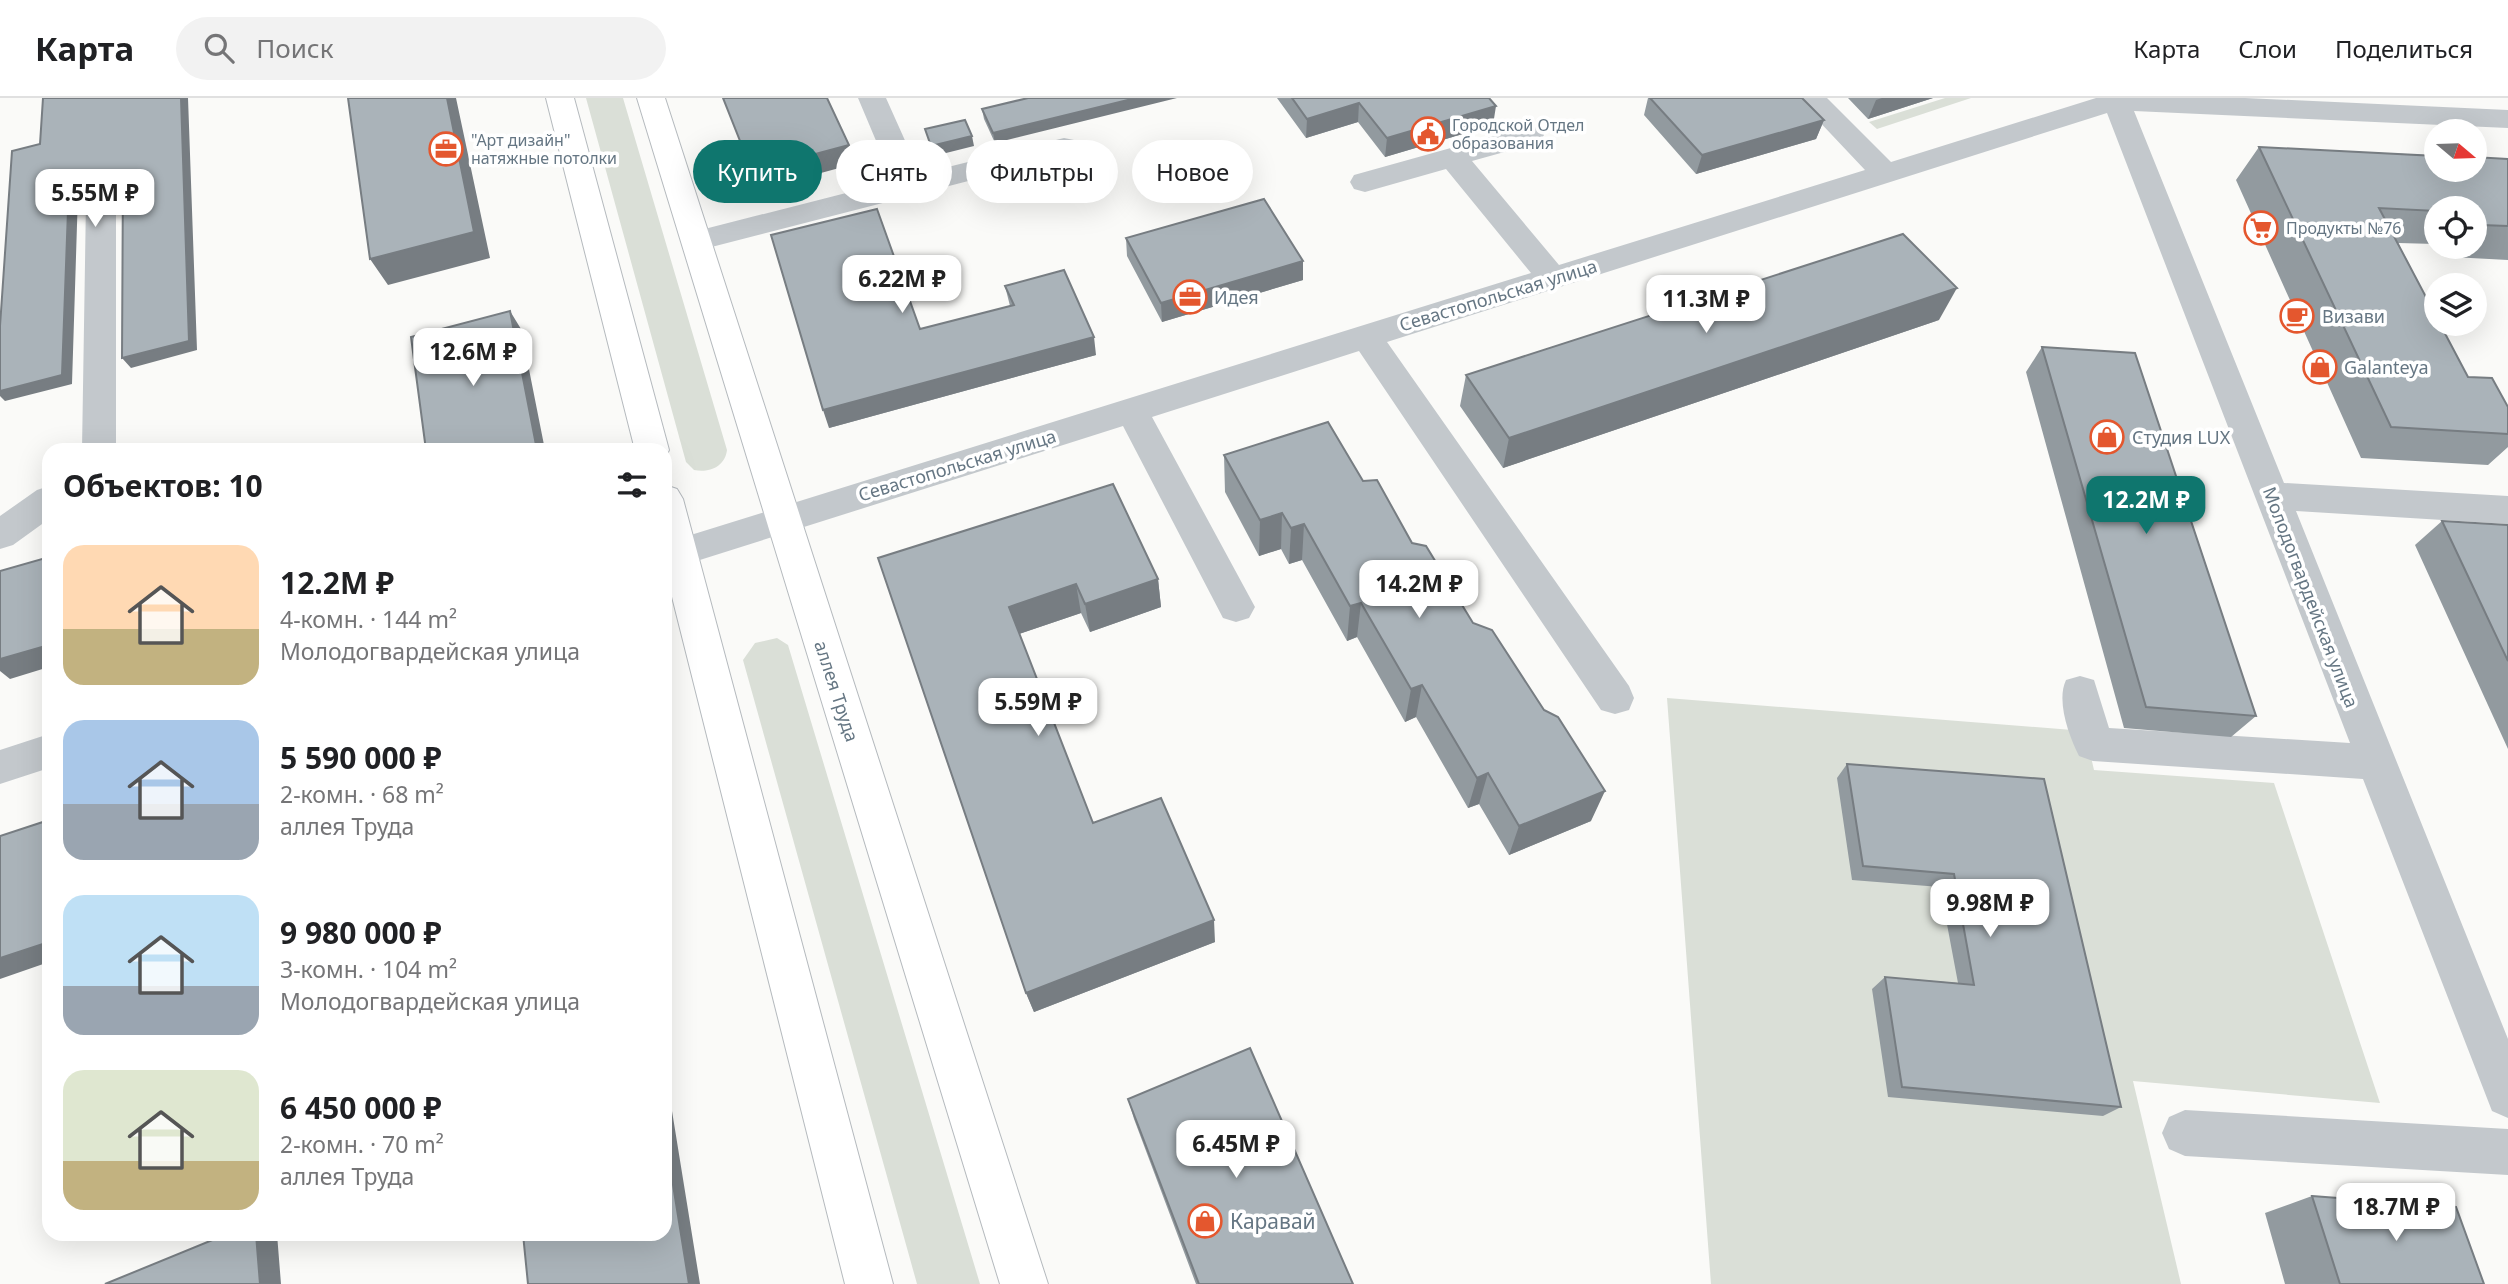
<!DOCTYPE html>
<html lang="ru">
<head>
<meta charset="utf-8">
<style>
  :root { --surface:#fff; --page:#f2f2f2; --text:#202124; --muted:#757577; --line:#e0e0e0; --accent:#0f766e }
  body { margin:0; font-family:"Noto Sans",sans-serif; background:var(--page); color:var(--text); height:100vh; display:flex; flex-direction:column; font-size:26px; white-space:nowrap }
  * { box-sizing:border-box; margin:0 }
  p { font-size:23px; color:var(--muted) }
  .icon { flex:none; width:38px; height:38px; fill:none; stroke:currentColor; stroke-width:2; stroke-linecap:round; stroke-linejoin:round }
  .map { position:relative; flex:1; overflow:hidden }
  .side { position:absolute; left:42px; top:345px; width:630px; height:798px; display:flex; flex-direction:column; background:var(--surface); border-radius:21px; box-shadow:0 7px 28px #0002 }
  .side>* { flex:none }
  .banner { position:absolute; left:693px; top:42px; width:665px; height:63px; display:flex; gap:14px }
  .needle { width:46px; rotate:109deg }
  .tools { position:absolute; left:2424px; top:21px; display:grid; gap:14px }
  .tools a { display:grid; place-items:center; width:63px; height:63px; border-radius:50%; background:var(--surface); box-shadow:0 7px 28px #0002; font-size:35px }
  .price { position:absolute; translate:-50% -60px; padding:0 16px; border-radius:14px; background:#fff; color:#222; font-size:23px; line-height:46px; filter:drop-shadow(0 2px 4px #0008) }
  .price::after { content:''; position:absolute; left:50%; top:42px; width:21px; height:16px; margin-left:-10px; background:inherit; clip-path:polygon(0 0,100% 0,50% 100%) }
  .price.on { background:var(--accent); color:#fff }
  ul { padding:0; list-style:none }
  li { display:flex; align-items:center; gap:21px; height:175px; padding:0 21px }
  li span { display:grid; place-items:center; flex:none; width:196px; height:140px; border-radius:21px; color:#555 }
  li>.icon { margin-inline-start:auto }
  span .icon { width:84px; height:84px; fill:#fffc; stroke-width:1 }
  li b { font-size:30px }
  h2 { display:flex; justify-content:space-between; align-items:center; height:84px; padding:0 21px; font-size:30px }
  .pill { padding:0 24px; border-radius:32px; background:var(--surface); box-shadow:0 7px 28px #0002; font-size:24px; line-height:63px }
  .pill.on { background:var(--accent); color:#fff }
  header { display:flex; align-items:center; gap:42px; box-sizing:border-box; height:98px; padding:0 35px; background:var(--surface); border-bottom:2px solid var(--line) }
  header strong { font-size:33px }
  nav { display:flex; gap:38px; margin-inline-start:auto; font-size:24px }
  .search { width:490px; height:63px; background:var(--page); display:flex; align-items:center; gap:18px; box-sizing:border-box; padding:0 24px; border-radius:38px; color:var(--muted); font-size:26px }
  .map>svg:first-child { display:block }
  .green { fill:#dadfd7 }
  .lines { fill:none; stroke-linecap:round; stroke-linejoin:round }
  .major-casing { stroke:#b5babe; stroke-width:2 }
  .minor { fill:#c3c8cc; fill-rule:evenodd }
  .major { fill:#fff; fill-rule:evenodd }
  .wall { fill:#929a9f }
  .shaded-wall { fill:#777d82 }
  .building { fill:#aab3b9; stroke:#777d82; stroke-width:2 }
  .labels { text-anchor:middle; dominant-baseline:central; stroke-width:7; stroke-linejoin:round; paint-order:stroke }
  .far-poi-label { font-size:16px; fill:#657683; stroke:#fff; text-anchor:start }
  .street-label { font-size:18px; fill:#657683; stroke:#fff }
  .poi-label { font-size:18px; fill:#657683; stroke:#fff; text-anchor:start }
  .near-poi-label { font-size:21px; fill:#657683; stroke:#fff; text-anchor:start }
</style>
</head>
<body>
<header>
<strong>Карта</strong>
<div class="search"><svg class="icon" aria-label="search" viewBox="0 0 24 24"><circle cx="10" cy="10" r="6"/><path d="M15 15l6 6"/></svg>Поиск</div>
<nav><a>Карта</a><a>Слои</a><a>Поделиться</a></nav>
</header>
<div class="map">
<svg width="2508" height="1186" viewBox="0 0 2508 1186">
  <rect width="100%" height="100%" fill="#fafaf8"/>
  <path class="green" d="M586,0H623L727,352C725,369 709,375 694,372L686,364Z
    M1945,0H1971L1877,31L1869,24Z
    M777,540L788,547L980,1186H917L743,562L755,545Z
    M1667,600L2085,633L2094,672L2274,685L2380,1005L2133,983L2181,1186H1711Z"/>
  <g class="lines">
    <defs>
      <path id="major" d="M546,0H574L669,352L665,360V352H635Z
        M637,0H665L1048,1186H1000Z
        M665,387L677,391L683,401L893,1186H845L665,471Z"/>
    </defs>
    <use href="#major" class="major-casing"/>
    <path class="minor" d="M858,0H886L920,76L1064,40L1074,42L1079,49L1074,56L696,153L685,150L681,143L685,136L893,83Z
      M1797,0H1827L1891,64L2096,0H2245L2508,12V30L2134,13L2284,385L2508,398V426L2296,413L2508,941V1020L2492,1013L2363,681L2093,663L2079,658C2069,638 2056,603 2066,582L2080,578L2094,582L2109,630L2350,645L2107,15L1387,244L1629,588L1634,600L1629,612L1615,616L1601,612L1359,253L1152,319L1255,509L1249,520L1236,524L1223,520L1123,328L665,473V445L1531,175L1446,71L1365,94L1354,91L1350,84L1354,77L1530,28L1540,30L1544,37L1540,44L1472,63L1559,167L1865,72Z
      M101,93L112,96L116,103V352H82L86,103L90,96Z
      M49,388V421L13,447L0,451V418L37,392Z
      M49,636V670L0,686V652Z
      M2185,1012L2508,1031V1077L2185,1058L2169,1051L2162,1035L2169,1019Z"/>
    <use href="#major" class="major"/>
  </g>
  <path class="wall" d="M1028,0L995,45L984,21L982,11Z
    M1277,0H1489L1493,27L1385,59L1358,24L1306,40Z
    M1648,0H1802L1824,22L1816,41L1696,76L1644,17Z
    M1848,0H1933L1868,21Z
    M2259,49L2508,61V162L2452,159L2446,149H2474V110H2436V146L2398,145L2468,279L2508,309V349L2488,367L2361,360L2236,82Z
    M1126,140L1303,163V182L1162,224L1127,158Z
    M1005,188L1096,257L829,330L920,231L1010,208Z
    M1939,222L1503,370L1460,308L1466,277Z
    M2042,249L2256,618L2231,639L2124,630L2026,274Z
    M1224,357L1363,383L1412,445L1591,723L1509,757L1479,706L1468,710L1416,619L1405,624L1357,539L1347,543L1302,462L1289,466L1281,451L1259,458L1225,394Z
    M2442,423L2508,427V651L2415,447Z
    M878,460L1158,481L1161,509L1090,534L1081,515L1019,536L1093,725L1215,844L1034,914L1026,895Z
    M1847,666L2044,681L2121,1009L2103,1018L1888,999L1872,891L1885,879L1958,885L1940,789L1852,782L1837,680Z
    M1128,1001L1353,1186H1196L1134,1021Z
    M2312,1098L2484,1186H2285L2265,1115Z"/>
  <path class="shaded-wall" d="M181,0H188L197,252L131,270L122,260Z
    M447,0H456L490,160L388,187L370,161Z
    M1136,0H1177L995,45L993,35Z
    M1882,0H1933L1868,21L1876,2Z
    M1359,5L1358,24L1306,40L1307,21Z
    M1496,8L1493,27L1385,59L1387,40Z
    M1824,22L1816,41L1696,76L1702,57Z
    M972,38L974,48L934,58L931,48Z
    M849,47L854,66L758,92L752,73Z
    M123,73L131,82L78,95L72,286L5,303L0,298V293L69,85Z
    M1303,163V182L1162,224L1161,205Z
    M1957,190L1939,222L1503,370L1509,340Z
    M510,213L521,231L545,352H537Z
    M1094,239L1096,257L829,330L823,312Z
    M1282,415L1281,451L1259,458L1260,422Z
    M1304,426L1302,462L1289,466L1291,430Z
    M1158,481L1161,509L1090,534L1085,506Z
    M1076,486L1081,515L1016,537L1009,509Z
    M1361,505L1357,539L1347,543L1350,508Z
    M49,547V569L10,581L0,573V561Z
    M1422,587L1416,619L1405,624L1411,591Z
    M1488,675L1479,706L1468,710L1477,680Z
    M1605,693L1591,723L1509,757L1519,728Z
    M1214,822L1215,844L1034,914L1026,895Z
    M49,844V864L0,881V860Z
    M665,1008L672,1013L700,1186H689L665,1037Z
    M256,1136H277L281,1186H260Z"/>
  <path class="building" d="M43,0H181L189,243L122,260L123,73L69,85L62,277L0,293V228L12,53L40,46Z
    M348,0H447L474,134L370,161Z
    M723,0H827L849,47L752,73Z
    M1028,0H1136L993,35L982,11Z
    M1292,0H1489L1496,8L1387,40L1359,5L1307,21Z
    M1650,0H1802L1824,22L1702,57Z
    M965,22L972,38L931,48L925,31Z
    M2259,49L2436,58V72H2474V59L2508,61V128L2481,127L2474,115V110H2436V113L2379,110L2436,218V226H2440L2468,279L2492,280L2508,309V336L2391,329Z
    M1264,101L1303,163L1161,205L1126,140Z
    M877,111L920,231L1014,207L1005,188L1064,172L1094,239L823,312L771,137Z
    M1903,136L1957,190L1509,340L1466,277Z
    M510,213L537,352H426L411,239Z
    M2042,249L2135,255L2256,618L2146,609Z
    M1328,324L1363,383L1377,382L1412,445L1426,448L1473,525L1492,532L1544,612L1558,619L1605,693L1519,728L1488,675L1477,680L1422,587L1411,591L1361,505L1350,508L1304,426L1291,430L1282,415L1260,422L1224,357Z
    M1113,386L1158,481L1085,506L1076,486L1009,509L1093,725L1161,700L1214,822L1026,895L878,460Z
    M2442,423L2508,427V563Z
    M49,459V547L0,561V473Z
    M1847,666L2044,681L2121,1009L1902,989L1885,879L1974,887L1954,776L1863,768Z
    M49,722V844L0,860V738Z
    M1250,950L1353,1186H1199L1128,1001Z
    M665,1037L689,1186H528L523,1136H665Z
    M2312,1098L2456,1109L2484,1186H2340Z
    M227,1136H256L260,1186H105Z"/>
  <defs>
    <symbol id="civic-ring" viewBox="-11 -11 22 22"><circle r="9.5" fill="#fff" stroke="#e4572e" stroke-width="1.5"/><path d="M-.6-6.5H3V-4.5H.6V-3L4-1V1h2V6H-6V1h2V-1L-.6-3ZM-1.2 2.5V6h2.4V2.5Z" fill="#e4572e"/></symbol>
    <symbol id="office-ring" viewBox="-11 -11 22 22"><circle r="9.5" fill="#fff" stroke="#e4572e" stroke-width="1.5"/><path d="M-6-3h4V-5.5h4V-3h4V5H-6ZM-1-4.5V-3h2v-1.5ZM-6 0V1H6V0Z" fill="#e4572e"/></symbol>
    <symbol id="supermarket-ring" viewBox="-11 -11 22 22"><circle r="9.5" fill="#fff" stroke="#e4572e" stroke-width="1.5"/><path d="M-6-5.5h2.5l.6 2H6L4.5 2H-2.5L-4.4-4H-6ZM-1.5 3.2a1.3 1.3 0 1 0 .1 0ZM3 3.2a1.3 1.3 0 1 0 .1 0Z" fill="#e4572e"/></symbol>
    <symbol id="cafe-ring" viewBox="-11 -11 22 22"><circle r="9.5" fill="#fff" stroke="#e4572e" stroke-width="1.5"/><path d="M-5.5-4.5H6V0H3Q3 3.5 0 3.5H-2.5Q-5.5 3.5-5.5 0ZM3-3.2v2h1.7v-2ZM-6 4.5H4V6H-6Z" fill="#e4572e"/></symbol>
    <symbol id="shop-ring" viewBox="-11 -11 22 22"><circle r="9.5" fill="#fff" stroke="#e4572e" stroke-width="1.5"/><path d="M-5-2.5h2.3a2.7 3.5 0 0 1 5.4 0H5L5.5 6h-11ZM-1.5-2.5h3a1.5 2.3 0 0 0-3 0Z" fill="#e4572e"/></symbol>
  </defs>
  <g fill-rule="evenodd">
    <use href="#civic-ring" x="1409" y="17" width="38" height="38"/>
    <use href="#office-ring" x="427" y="32" width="38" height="38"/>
    <use href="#supermarket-ring" x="2242" y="111" width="38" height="38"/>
    <use href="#office-ring" x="1171" y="180" width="38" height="38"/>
    <use href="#cafe-ring" x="2278" y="199" width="38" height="38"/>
    <use href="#shop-ring" x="2301" y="250" width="38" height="38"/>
    <use href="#shop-ring" x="2088" y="320" width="38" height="38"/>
    <use href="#shop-ring" x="1186" y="1104" width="38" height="38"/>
  </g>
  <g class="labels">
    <g class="far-poi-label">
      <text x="1452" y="27">Городской Отдел<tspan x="1452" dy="18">образования</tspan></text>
      <text x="471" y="42">"Арт дизайн"<tspan x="471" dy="18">натяжные потолки</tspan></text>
      <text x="2286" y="130">Продукты №76</text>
    </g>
    <g class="street-label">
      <text transform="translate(1498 197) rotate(-17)">Севастопольская улица</text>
      <text transform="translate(957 367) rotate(-17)">Севастопольская улица</text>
      <text transform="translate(2311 499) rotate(69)">Молодогвардейская улица</text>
      <text transform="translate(837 593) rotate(72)">аллея Труда</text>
    </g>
    <g class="poi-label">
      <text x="1214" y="199">Идея</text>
      <text x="2322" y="218">Визави</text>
      <text x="2344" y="269">Galanteya</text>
      <text x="2132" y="339">Студия LUX</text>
    </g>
    <g class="near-poi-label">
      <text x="1230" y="1123">Каравай</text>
    </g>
  </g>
</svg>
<div class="tools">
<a><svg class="needle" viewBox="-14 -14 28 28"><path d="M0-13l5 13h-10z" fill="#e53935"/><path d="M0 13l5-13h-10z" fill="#757577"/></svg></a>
<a><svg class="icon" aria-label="locate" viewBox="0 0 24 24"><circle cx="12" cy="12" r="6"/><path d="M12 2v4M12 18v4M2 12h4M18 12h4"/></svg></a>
<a><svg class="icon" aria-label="layers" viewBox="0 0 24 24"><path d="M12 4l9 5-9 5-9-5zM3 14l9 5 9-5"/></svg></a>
</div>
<b class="price" style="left:95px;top:131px">5.55M ₽</b>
<b class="price" style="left:902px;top:217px">6.22M ₽</b>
<b class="price" style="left:1706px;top:237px">11.3M ₽</b>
<b class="price" style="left:473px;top:290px">12.6M ₽</b>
<b class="price on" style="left:2146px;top:438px">12.2M ₽</b>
<b class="price" style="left:1419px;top:522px">14.2M ₽</b>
<b class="price" style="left:1038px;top:640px">5.59M ₽</b>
<b class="price" style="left:1990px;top:841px">9.98M ₽</b>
<b class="price" style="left:1236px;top:1082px">6.45M ₽</b>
<b class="price" style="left:2396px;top:1145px">18.7M ₽</b>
<div class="banner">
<a class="pill on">Купить</a>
<a class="pill">Снять</a>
<a class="pill">Фильтры</a>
<a class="pill">Новое</a>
</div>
<section class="side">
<h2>Объектов: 10<svg class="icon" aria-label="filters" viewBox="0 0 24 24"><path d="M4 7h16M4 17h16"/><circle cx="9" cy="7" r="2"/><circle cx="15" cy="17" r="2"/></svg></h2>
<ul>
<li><span style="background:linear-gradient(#ffd9b3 60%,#c2b280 0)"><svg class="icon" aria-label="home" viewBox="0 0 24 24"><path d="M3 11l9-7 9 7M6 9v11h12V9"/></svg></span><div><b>12.2M ₽</b><p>4-комн. · 144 m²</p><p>Молодогвардейская улица</p></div></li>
<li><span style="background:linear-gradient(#a9c7e8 60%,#9aa5b1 0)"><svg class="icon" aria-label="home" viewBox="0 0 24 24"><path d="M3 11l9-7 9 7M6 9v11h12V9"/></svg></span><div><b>5 590 000 ₽</b><p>2-комн. · 68 m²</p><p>аллея Труда</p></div></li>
<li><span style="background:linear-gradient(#bfe0f5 65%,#9aa5b1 0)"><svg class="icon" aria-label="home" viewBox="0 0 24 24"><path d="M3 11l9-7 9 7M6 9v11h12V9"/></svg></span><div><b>9 980 000 ₽</b><p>3-комн. · 104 m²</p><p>Молодогвардейская улица</p></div></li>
<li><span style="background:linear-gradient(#dfe7d0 65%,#c2b280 0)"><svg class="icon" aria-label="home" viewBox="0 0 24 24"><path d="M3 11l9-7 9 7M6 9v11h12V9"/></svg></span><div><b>6 450 000 ₽</b><p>2-комн. · 70 m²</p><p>аллея Труда</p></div></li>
</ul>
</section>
</div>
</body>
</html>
